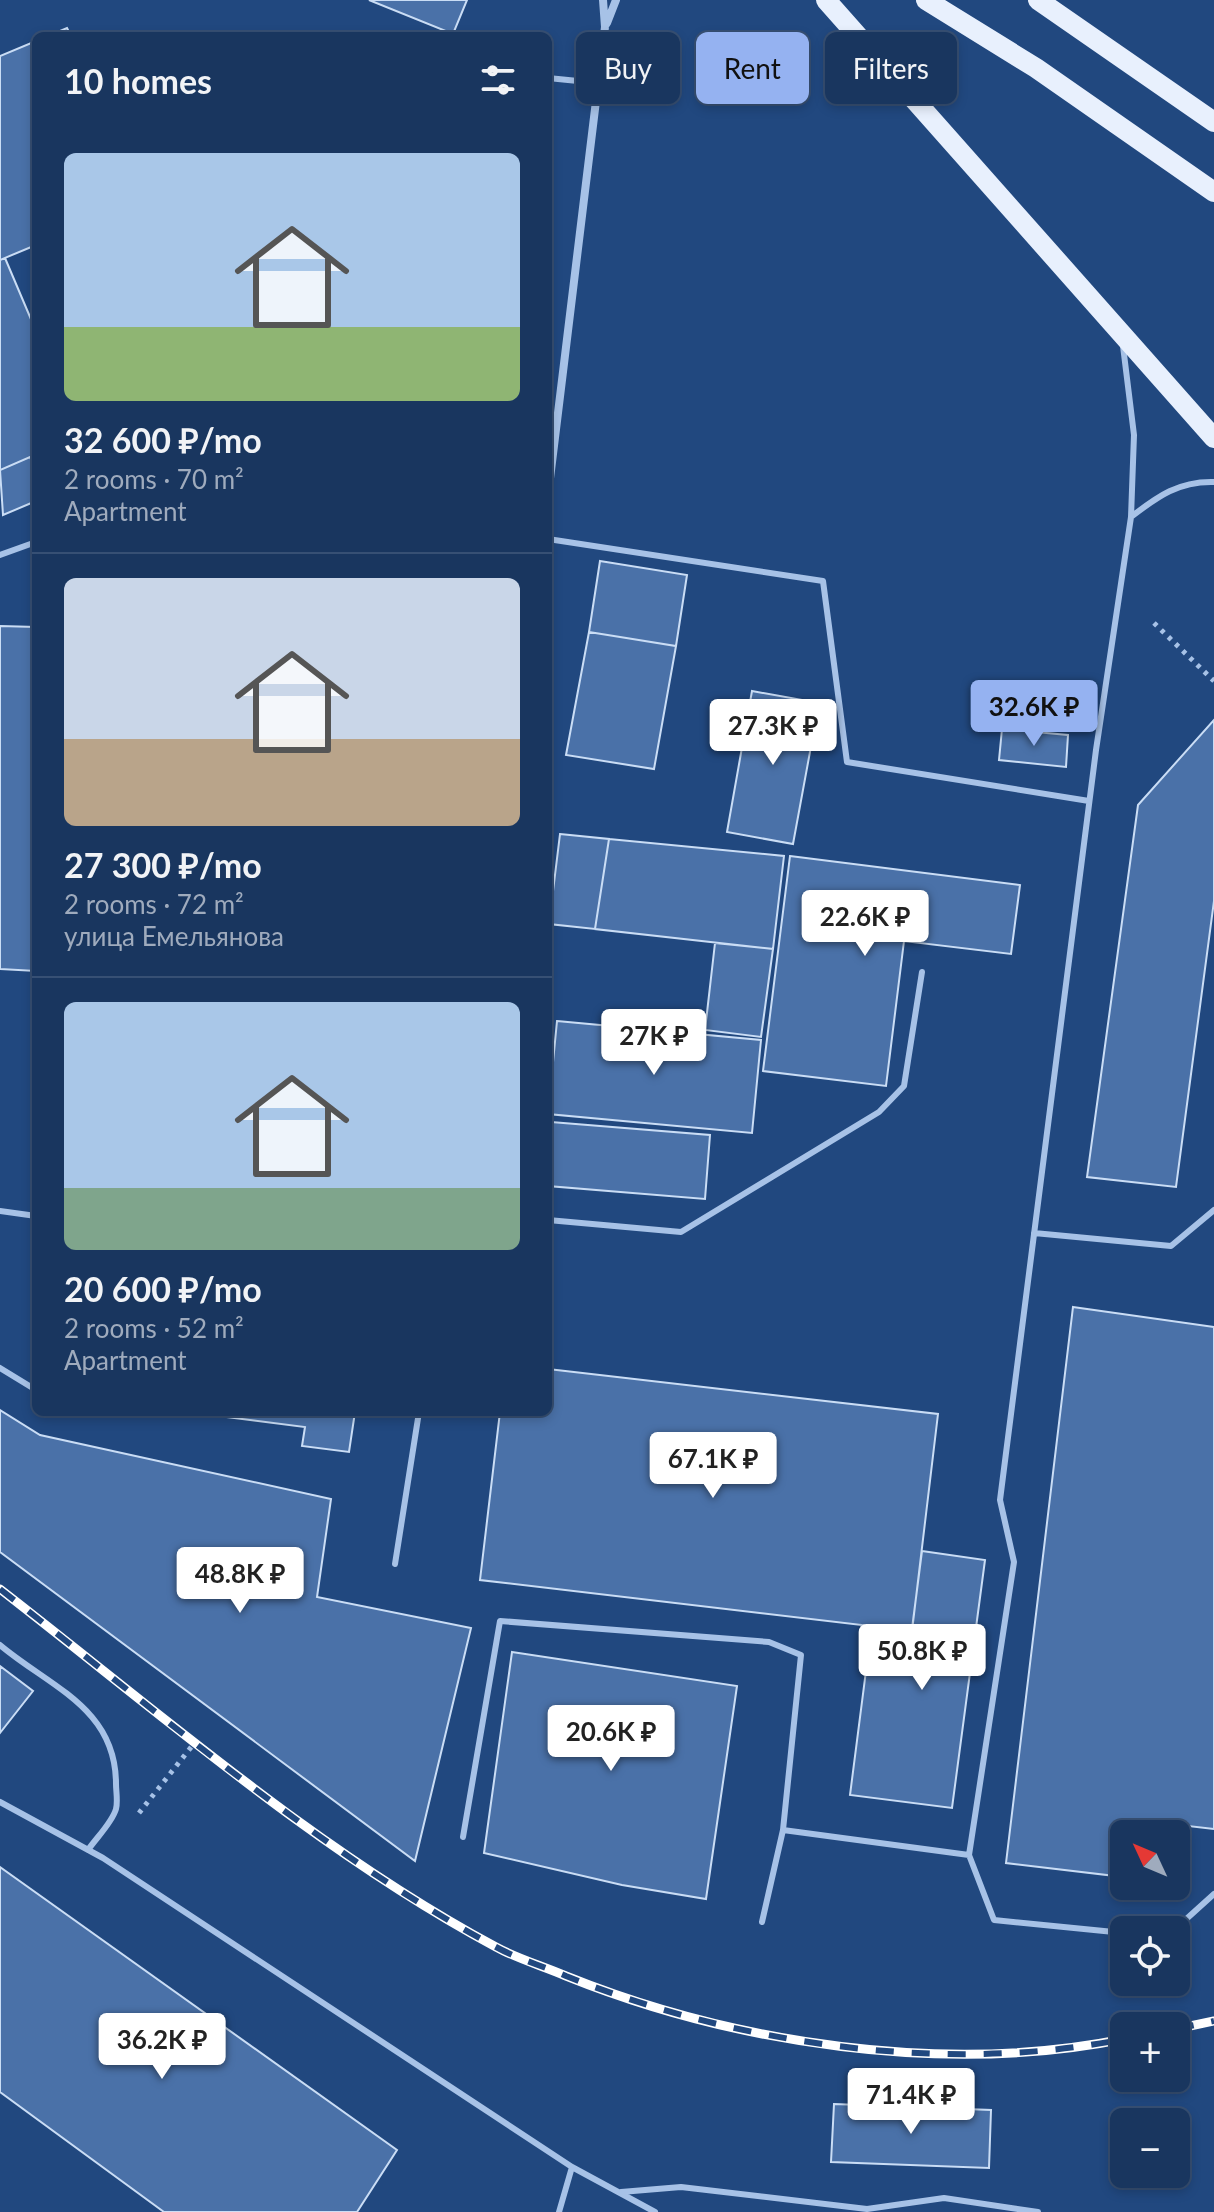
<!DOCTYPE html>
<html lang="en">
<head>
<meta charset="utf-8">
<style>
  :root { --surface:#19365f; --page:#223e65; --text:#f1f3f6; --muted:#9fabbd; --line:#375074; --accent:#95b2f1 }
  body { margin:0; font-family:Lato,sans-serif; background:var(--page); color:var(--text); height:100vh; display:flex; flex-direction:column; font-size:30px; white-space:nowrap }
  * { box-sizing:border-box; margin:0 }
  p { font-size:26px; color:var(--muted) }
  .icon { flex:none; width:44px; height:44px; fill:none; stroke:currentColor; stroke-width:2; stroke-linecap:round; stroke-linejoin:round }
  .map { position:relative; flex:1; overflow:hidden }
  .sheet { position:absolute; left:32px; top:32px; width:520px; height:1384px; display:flex; flex-direction:column; background:var(--surface); border-radius:12px; box-shadow:0 4px 12px #0003,0 0 0 2px var(--line) }
  .sheet>* { flex:none }
  .guide { position:absolute; left:576px; top:32px; width:518px; height:72px; display:flex; gap:16px }
  .needle { width:52px; rotate:314deg }
  .tools { position:absolute; left:1110px; top:1820px; display:grid; gap:16px }
  .tools a { display:grid; place-items:center; width:80px; height:80px; border-radius:12px; background:var(--surface); box-shadow:0 4px 12px #0003,0 0 0 2px var(--line); font-size:40px }
  .price { position:absolute; translate:-50% -68px; padding:0 18px; border-radius:8px; background:#fff; color:#222; font-size:26px; line-height:52px; filter:drop-shadow(0 2px 4px #0008) }
  .price::after { content:''; position:absolute; left:50%; top:48px; width:24px; height:18px; margin-left:-12px; background:inherit; clip-path:polygon(0 0,100% 0,50% 100%) }
  .price.current { background:var(--accent); color:#111 }
  ul { padding:0; list-style:none }
  li { display:grid; align-content:center; gap:16px; height:424px; padding:0 32px }
  li+li { border-top:2px solid var(--line) }
  li span { display:grid; place-items:center; height:248px; border-radius:12px; color:#555 }
  li>.icon { margin-inline-start:auto }
  span .icon { width:144px; height:144px; fill:#fffc; stroke-width:1 }
  li b { font-size:34px }
  h2 { display:flex; justify-content:space-between; align-items:center; height:96px; padding:0 32px; font-size:34px }
  .pill { padding:0 28px; border-radius:12px; background:var(--surface); box-shadow:0 4px 12px #0003,0 0 0 2px var(--line); font-size:28px; line-height:72px }
  .pill.current { background:var(--accent); color:#111 }
  .map>svg:first-child { display:block }
  .building { fill:#4a71a8; stroke:#caddf5; stroke-width:2 }
  .lines { fill:none; stroke-linecap:round; stroke-linejoin:round }
  .path { stroke:#a7c2e7; stroke-width:5; stroke-dasharray:4 6; stroke-linecap:butt }
  .lane { stroke:#a7c2e7; stroke-width:6 }
  .street { stroke:#a7c2e7; stroke-width:8 }
  .primary { stroke:#e8f0fd; stroke-width:20 }
  .rail-casing { stroke:#fff; stroke-width:9 }
  .rail { stroke:#21487f; stroke-width:6; stroke-dasharray:18; stroke-linecap:butt }
</style>
</head>
<body>
<div class="map">
<svg width="1214" height="2212" viewBox="0 0 1214 2212">
  <rect width="100%" height="100%" fill="#21487f"/>
  <path class="building" d="M369,0H467L453,34Z
    M67,28L71,36H48Z
    M36,41V245L0,260V56Z
    M5,258L36,331V467L30,457L0,470V260Z
    M30,457L36,471V501L3,515L0,470Z
    M600,561L687,575L676,646L589,632Z
    M0,626L36,627V971L0,969Z
    M589,632L676,646L654,769L566,755Z
    M752,691L819,703L793,844L727,832Z
    M1214,720V901L1176,1187L1087,1177L1138,805Z
    M1002,729L1068,735L1066,767L999,760Z
    M560,834L609,839L595,929L549,924Z
    M609,839L784,856L773,949L595,929Z
    M790,856L1020,885L1011,954L904,941L886,1086L763,1071Z
    M715,943L773,949L761,1037L705,1030Z
    M557,1021L761,1040L752,1133L548,1114Z
    M551,1122L710,1135L705,1199L548,1186Z
    M1073,1307L1214,1327V1829L1180,1825L1176,1860V1834H1124V1877L1006,1863Z
    M548,1369L938,1414L912,1631L480,1580L500,1412H548Z
    M0,1410L40,1435L331,1499L317,1597L471,1628L415,1861L0,1552Z
    M187,1412H355L349,1452L302,1446L305,1427Z
    M922,1551L985,1560L952,1808L850,1795L868,1655L908,1660Z
    M512,1652L737,1686L706,1899L622,1885L484,1853Z
    M0,1666L33,1691L0,1733Z
    M0,1867L397,2150L357,2212H164L0,2092Z
    M834,2104L991,2110L989,2168L831,2162Z"/>
  <g class="lines">
    <path class="path" d="M1154,623L1214,681
      M139,1813L196,1741"/>
    <path class="lane" d="M548,78L598,83
      M1123,346L1134,435L1131,517C1158,496 1179,481 1214,482
      M548,539L823,581L847,762L1089,801
      M0,555L36,542
      M0,1211L36,1216
      M548,1220L681,1232L879,1112L904,1086L922,972
      M1034,1233L1171,1246L1214,1210
      M0,1368L36,1390
      M395,1564L419,1412
      M0,1645C50,1687 116,1708 116,1784C116,1791 118,1802 116,1809C112,1823 96,1838 88,1850
      M0,1802L103,1858L572,2167L655,2212
      M783,1830L969,1855L994,1920L1124,1933
      M463,1837L500,1621L769,1642L801,1655L783,1830L762,1922
      M969,1855L1014,1562L1000,1500L1096,750L1131,517
      M1146,1930L1183,1922L1214,1894
      M621,2192L681,2187L867,2209L944,2198L1038,2212
      M559,2212L572,2167"/>
    <path class="street" d="M607,23L616,0
      M548,495L605,27L603,0"/>
    <path class="primary" d="M826,0L1214,438
      M926,0L1036,68L1214,192
      M1038,0L1214,122"/>
    <defs>
      <path id="rail" d="M0,1589C160,1713 317,1851 496,1947C518,1959 543,1966 566,1976C735,2044 945,2075 1124,2039
        M1176,2029L1214,2021"/>
    </defs>
    <use href="#rail" class="rail-casing"/>
    <use href="#rail" class="rail"/>
  </g>
</svg>
<div class="tools">
<a><svg class="needle" viewBox="-14 -14 28 28"><path d="M0-13l5 13h-10z" fill="#e53935"/><path d="M0 13l5-13h-10z" fill="#9fabbd"/></svg></a>
<a><svg class="icon" aria-label="locate" viewBox="0 0 24 24"><circle cx="12" cy="12" r="6"/><path d="M12 2v4M12 18v4M2 12h4M18 12h4"/></svg></a>
<a>+</a>
<a>−</a>
</div>
<b class="price current" style="left:1034px;top:748px">32.6K ₽</b>
<b class="price" style="left:773px;top:767px">27.3K ₽</b>
<b class="price" style="left:865px;top:958px">22.6K ₽</b>
<b class="price" style="left:654px;top:1077px">27K ₽</b>
<b class="price" style="left:713px;top:1500px">67.1K ₽</b>
<b class="price" style="left:240px;top:1615px">48.8K ₽</b>
<b class="price" style="left:922px;top:1692px">50.8K ₽</b>
<b class="price" style="left:611px;top:1773px">20.6K ₽</b>
<b class="price" style="left:162px;top:2081px">36.2K ₽</b>
<b class="price" style="left:911px;top:2136px">71.4K ₽</b>
<div class="guide">
<a class="pill">Buy</a>
<a class="pill current">Rent</a>
<a class="pill">Filters</a>
</div>
<section class="sheet">
<h2>10 homes<svg class="icon" aria-label="filters" viewBox="0 0 24 24"><path d="M4 7h16M4 17h16"/><circle cx="9" cy="7" r="2"/><circle cx="15" cy="17" r="2"/></svg></h2>
<ul>
<li><span style="background:linear-gradient(#a9c7e8 70%,#8fb573 0)"><svg class="icon" aria-label="home" viewBox="0 0 24 24"><path d="M3 11l9-7 9 7M6 9v11h12V9"/></svg></span><div><b>32 600 ₽/mo</b><p>2 rooms · 70 m²</p><p>Apartment</p></div></li>
<li><span style="background:linear-gradient(#c9d6e8 65%,#b9a48a 0)"><svg class="icon" aria-label="home" viewBox="0 0 24 24"><path d="M3 11l9-7 9 7M6 9v11h12V9"/></svg></span><div><b>27 300 ₽/mo</b><p>2 rooms · 72 m²</p><p>улица Емельянова</p></div></li>
<li><span style="background:linear-gradient(#a9c7e8 75%,#7fa58c 0)"><svg class="icon" aria-label="home" viewBox="0 0 24 24"><path d="M3 11l9-7 9 7M6 9v11h12V9"/></svg></span><div><b>20 600 ₽/mo</b><p>2 rooms · 52 m²</p><p>Apartment</p></div></li>
</ul>
</section>
</div>
</body>
</html>
